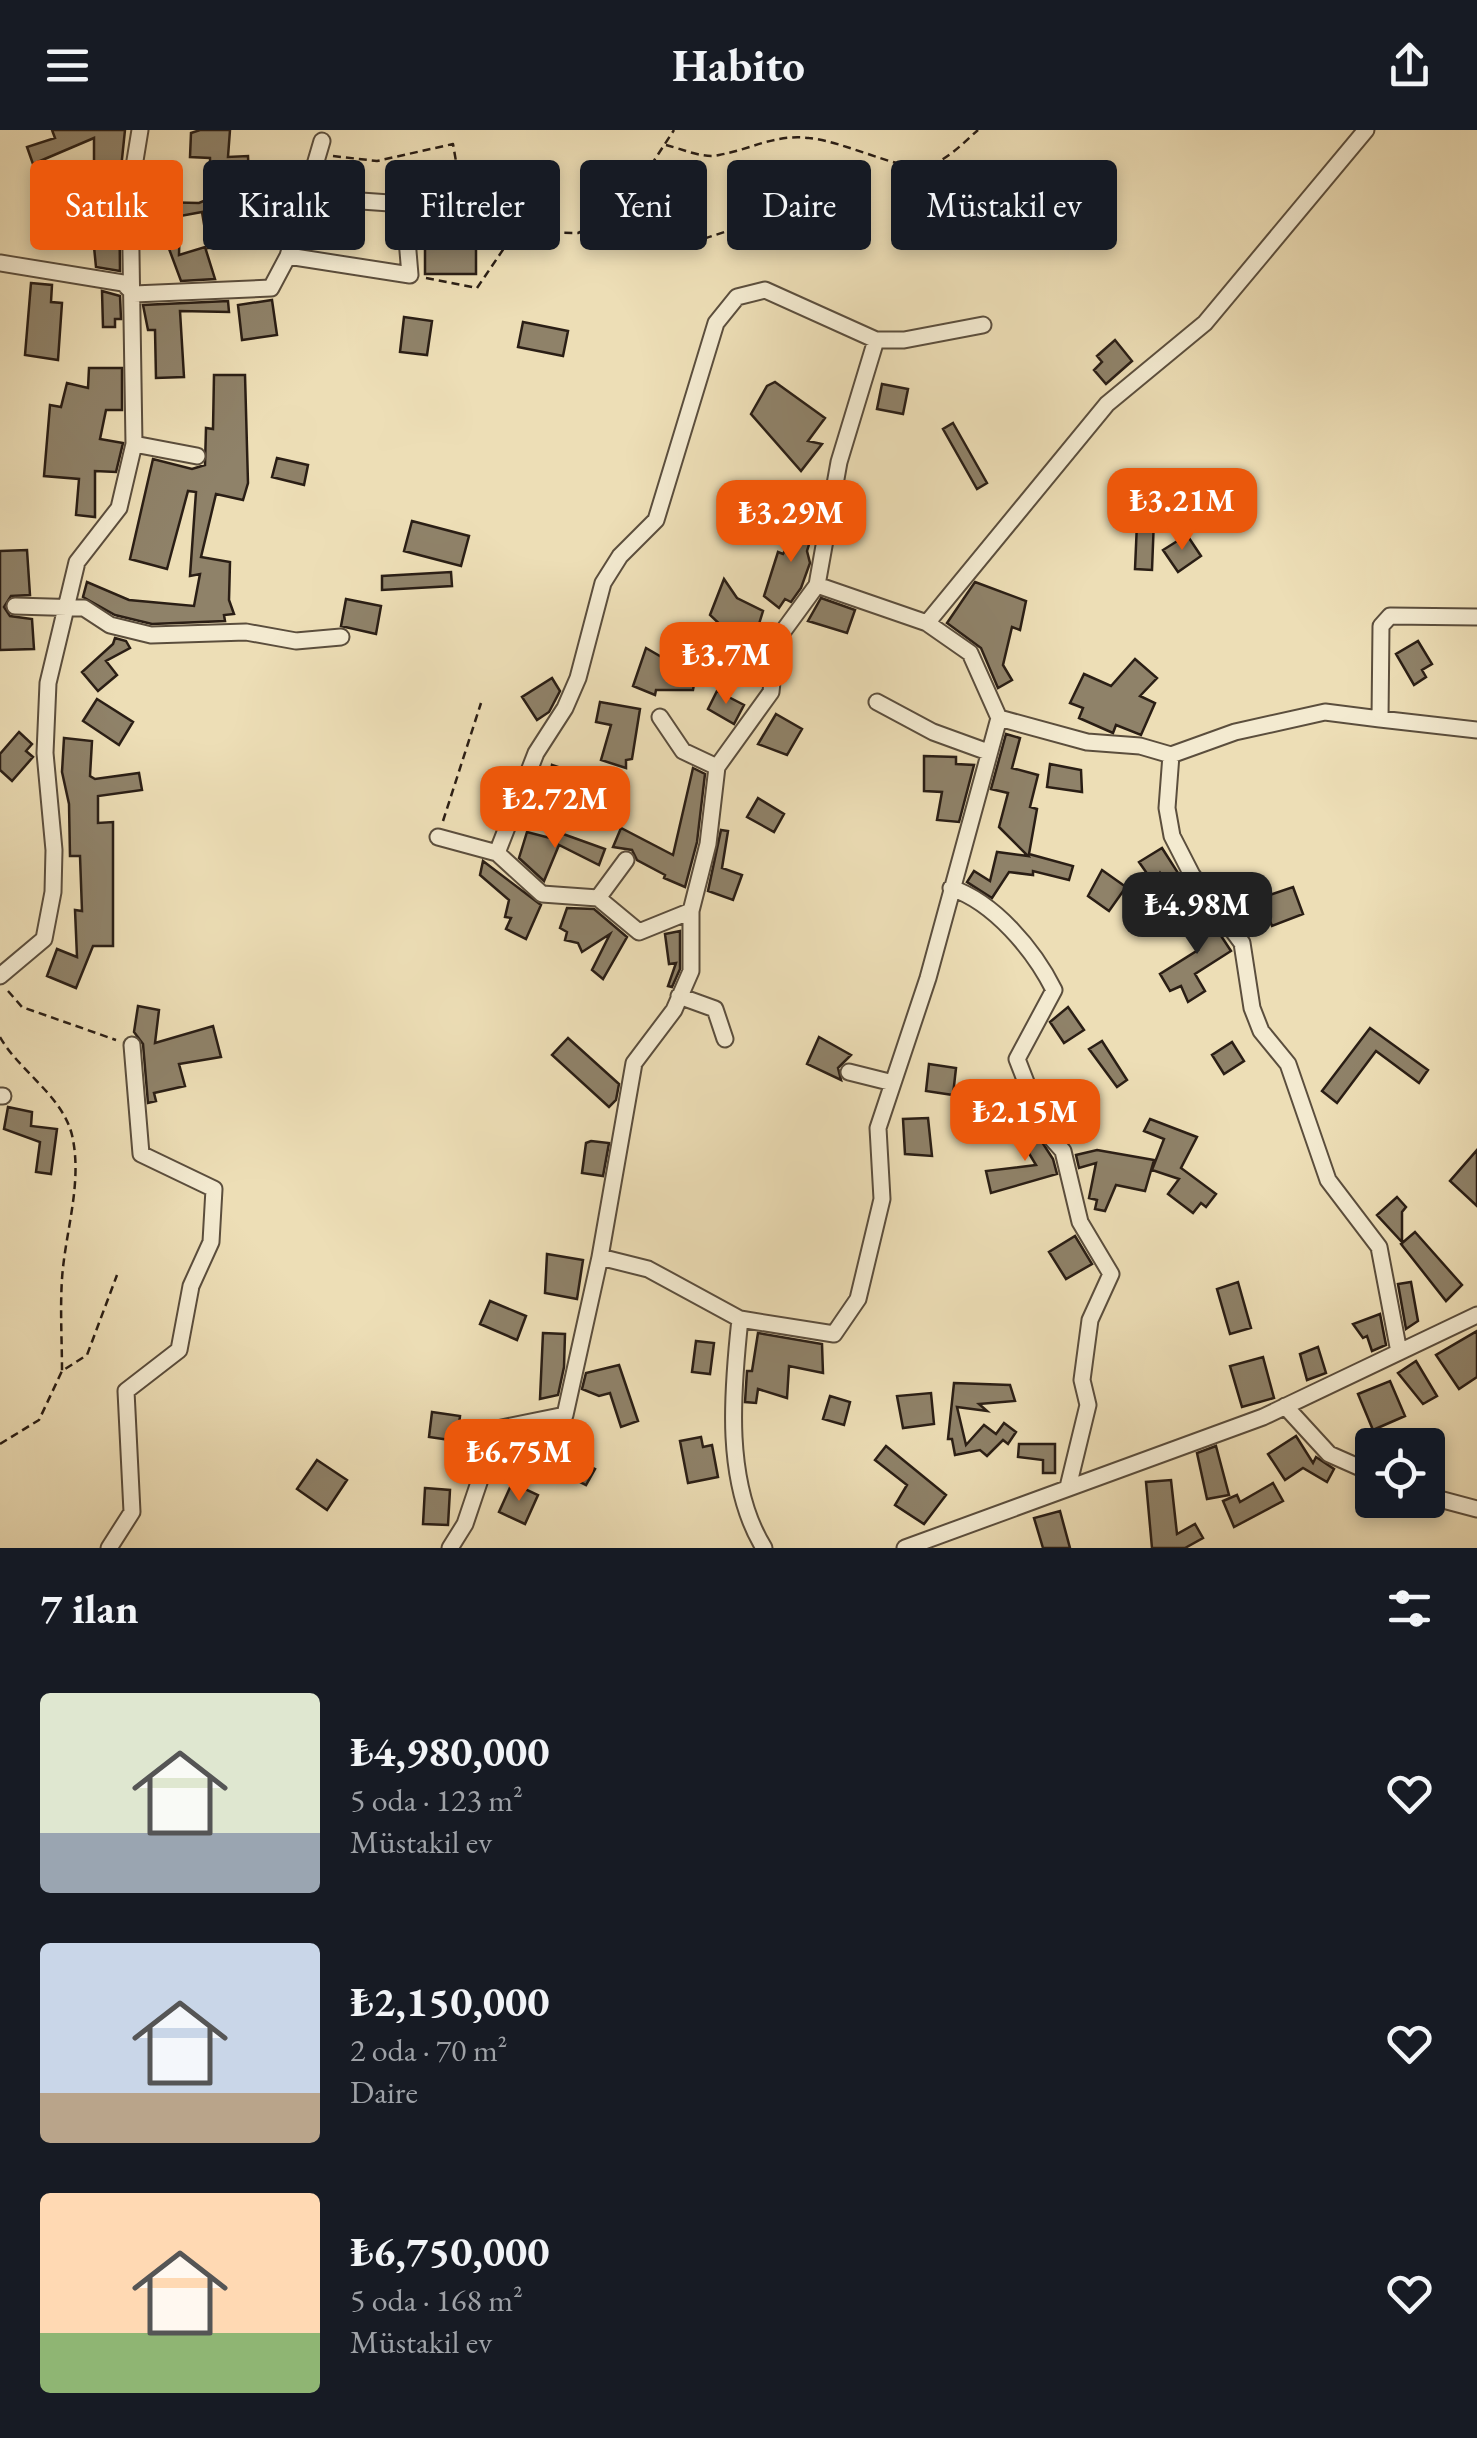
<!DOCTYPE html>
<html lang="tr">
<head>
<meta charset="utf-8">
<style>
  :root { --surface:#171b24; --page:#242831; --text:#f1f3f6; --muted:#9ea1a6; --accent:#ea580c }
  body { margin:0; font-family:"EB Garamond",serif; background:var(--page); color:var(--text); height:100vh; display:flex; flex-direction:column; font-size:38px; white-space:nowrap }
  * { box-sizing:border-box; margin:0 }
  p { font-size:32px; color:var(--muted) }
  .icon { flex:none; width:55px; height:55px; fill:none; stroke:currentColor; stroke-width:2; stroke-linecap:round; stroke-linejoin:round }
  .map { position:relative; height:1418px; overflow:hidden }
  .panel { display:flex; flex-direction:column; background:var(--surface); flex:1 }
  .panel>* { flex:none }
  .top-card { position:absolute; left:30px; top:30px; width:1418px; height:90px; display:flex; gap:20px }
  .buttons { position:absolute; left:1355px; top:1298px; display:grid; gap:20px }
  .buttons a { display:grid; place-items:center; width:90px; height:90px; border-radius:10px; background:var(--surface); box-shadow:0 5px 15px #0003; font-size:50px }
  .price { position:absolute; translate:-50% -85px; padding:0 22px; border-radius:20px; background:var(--accent); color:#fff; font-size:32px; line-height:65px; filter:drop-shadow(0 2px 5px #0008) }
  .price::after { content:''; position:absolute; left:50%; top:60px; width:30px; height:22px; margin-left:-15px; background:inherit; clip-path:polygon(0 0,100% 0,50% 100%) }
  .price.current { background:#222; color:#fff }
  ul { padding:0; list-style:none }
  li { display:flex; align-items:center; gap:30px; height:250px; padding:0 40px }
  li span { display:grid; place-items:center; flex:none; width:280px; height:200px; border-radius:10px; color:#555 }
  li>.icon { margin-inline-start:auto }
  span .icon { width:120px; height:120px; fill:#fffc; stroke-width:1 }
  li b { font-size:42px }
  h2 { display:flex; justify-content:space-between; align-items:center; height:120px; padding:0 40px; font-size:42px }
  .tag { padding:0 35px; border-radius:10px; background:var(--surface); box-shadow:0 5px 15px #0003; font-size:35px; line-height:90px }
  .tag.current { background:var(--accent); color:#fff }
  header { display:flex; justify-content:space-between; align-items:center; height:130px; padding:0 40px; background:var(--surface); font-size:45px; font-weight:700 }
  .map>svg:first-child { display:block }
  .building { fill:#8f8269; stroke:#2a1e15; stroke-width:2.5 }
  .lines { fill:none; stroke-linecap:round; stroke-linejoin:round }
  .minor-casing { stroke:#5b4e3d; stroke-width:19 }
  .path { stroke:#2a1e15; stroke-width:2.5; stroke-dasharray:8 5; stroke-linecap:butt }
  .minor { stroke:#f3ead0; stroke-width:15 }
</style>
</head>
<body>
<header><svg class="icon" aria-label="menu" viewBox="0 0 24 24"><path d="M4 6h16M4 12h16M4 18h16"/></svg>Habito<svg class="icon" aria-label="share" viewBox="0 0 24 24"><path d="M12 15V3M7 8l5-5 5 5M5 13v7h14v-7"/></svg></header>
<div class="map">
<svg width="1477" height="1418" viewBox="0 0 1477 1418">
  <rect width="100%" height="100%" fill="#eddeb6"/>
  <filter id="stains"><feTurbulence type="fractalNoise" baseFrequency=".002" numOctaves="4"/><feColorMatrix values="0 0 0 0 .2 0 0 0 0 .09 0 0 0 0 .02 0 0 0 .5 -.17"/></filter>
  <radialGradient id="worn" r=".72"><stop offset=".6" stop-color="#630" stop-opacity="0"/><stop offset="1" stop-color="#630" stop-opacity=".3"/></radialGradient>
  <path class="building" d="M52,0H125L119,58L120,141L96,137L89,66L104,65L102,43L94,42V8L33,34L27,17L55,8Z
    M200,0H230L228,27L248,26L249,48L231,49L241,113L208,118L202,82L180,86L179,125L205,117L215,149L181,151L165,108V84H157V72L199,73L211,68L210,28L190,27L191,3Z
    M262,65L292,72L279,116L252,109Z
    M417,91H476V144H425V106H418Z
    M31,153L52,155L51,172L62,173L58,230L25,225Z
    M102,161L120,166L121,189H115V197H103Z
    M272,170L277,205L242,210L238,175Z
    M228,171L229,182L180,181L184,247L156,248L155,200H148L143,175Z
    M404,187L432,191L427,225L400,222Z
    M523,192L568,201L563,226L518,217Z
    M1115,210L1132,231L1106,254L1094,240L1102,232L1097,226Z
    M89,238H122V280H106L100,309L123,313L116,342L95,341V387L76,385L79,349L44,346L50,275L61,277L67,253L88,258Z
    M214,245H245L248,353L243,370L216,364L201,427L230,432L229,470L234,484L224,485L225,491L152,494L115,485L83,467L87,452L129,470L194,476L200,444L190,446L196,362L188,361L167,439L130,429L153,329L192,339L205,335L206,298L213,299Z
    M775,252L825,288L808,311L822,314L801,341L751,284L767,256Z
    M882,254L908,259L903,284L877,279Z
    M953,293L987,353L977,359L943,299Z
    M277,328L308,335L304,355L272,347Z
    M1138,370L1167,371V390L1154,389L1152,440L1135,439Z
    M805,384L817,389L807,421L810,433L801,458L791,472L785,469L779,478L764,466L778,422L783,424Z
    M412,391L469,406L461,436L404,421Z
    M1187,405L1201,426L1178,442L1163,420Z
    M27,420L30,465L11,466L4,477L10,486L32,489L34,519L0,520V421Z
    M451,442L452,456L382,460V446Z
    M724,449L737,468L763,481L754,510L756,528L761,530L754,548L726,538L734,517L727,501L710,485Z
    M975,452L1026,471L1020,500L1012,497L1003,535L1012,550L998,558L981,518L947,493Z
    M821,468L855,480L847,503L808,491Z
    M346,469L381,476L376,504L341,496Z
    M115,508L126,511L130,518L106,531L117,545L98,561L82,542L113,514Z
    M1418,511L1432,534L1422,540L1426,547L1414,555L1396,524Z
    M646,518L670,532L668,535L696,543L693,560H656L655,565L633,556Z
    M1135,529L1157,548L1140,566L1155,573L1141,605L1116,595L1113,603L1079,588L1083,578L1070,573L1084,544L1111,556Z
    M552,548L560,561L549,582L537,590L522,567Z
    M717,561L744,575L734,594L708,579Z
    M97,569L133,592L119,615L83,591Z
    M600,572L640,579L632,629L626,630V638L601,630L611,595L596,592Z
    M776,584L802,599L787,625L758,614Z
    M19,602L32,614L26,621L33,627L12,651L0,640V624Z
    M1006,604L1020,608L1012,638L1038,645L1030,677L1037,679L1029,724L1073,736L1069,750L1033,741V745L1009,742L992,768L967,752L974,741L990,751L997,722L1028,726L999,697L1008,663L991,659Z
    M64,608L92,611L90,646L95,649L139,643L142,660L98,666V693L113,692V816H93L76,858L47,846L57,819L77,827L75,780L82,781L80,726H70L69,674L62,642Z
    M924,626L956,627V634L974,635L959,692L937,690L942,662L924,661Z
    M1050,634L1081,640L1082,662L1047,657Z
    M552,635L585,646L577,679L547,664Z
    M693,638L705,644L697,712L685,757L664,748L665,745L637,730L632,720L613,717L621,698L673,725Z
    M758,668L784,684L774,702L747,687Z
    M552,700L605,719L599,735L559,715L544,751L519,728L527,702L550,708Z
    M721,700L728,701L722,738L742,745L733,770L708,761Z
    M1162,718L1180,746L1167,754L1160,743L1145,768L1134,761L1146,742L1139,732Z
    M483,731L541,775L526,809L506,799L511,788L505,787L509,770L480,745Z
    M1102,740L1126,757L1109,781L1088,766Z
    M1293,757L1303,784L1272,796L1261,768Z
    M567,778L594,779L627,807L603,849L592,840L610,804L582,822L578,813L565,810L567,802L560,798Z
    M1204,780L1231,821L1195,844L1205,861L1188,872L1181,856L1170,861L1160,844L1198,820L1188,803L1192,800L1187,791Z
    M680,801V839L672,857L668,856L676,833L669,834L665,804Z
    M138,876L159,880L155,913L213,896L221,927L179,934L185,956L154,963L156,971L148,973L143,914L134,902Z
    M1068,877L1084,900L1064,913L1050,892Z
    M1370,898L1428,940L1419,953L1376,921L1337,973L1322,961Z
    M819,907L851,925L838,938L841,950L807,934Z
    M568,908L619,954L616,970L609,977L552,925Z
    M1102,911L1127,950L1117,957L1089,919Z
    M1232,912L1244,931L1224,944L1212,925Z
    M929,934L956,938L953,965L926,961Z
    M8,977L32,982L31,996L57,999L51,1044L36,1042L40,1012L4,999Z
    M928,988L932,1026L905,1024L903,989Z
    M1150,989L1197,1007L1181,1038L1216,1064L1206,1077L1201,1073L1193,1083L1168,1064L1179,1049L1152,1040L1164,1009L1144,1001Z
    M1029,992L1053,1029L1057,1044L991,1063L986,1041L1036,1035L1015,1000Z
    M591,1011L609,1013L603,1046L582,1043L586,1013Z
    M1097,1020L1154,1030L1145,1061L1116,1055L1105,1081L1095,1079L1097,1070L1089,1068L1096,1033L1079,1038L1076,1025Z
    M1477,1020V1076L1450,1051Z
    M1397,1067L1406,1077L1402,1082V1112L1377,1085Z
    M1415,1102L1462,1155L1446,1171L1401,1114Z
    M1075,1106L1092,1134L1066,1149L1049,1122Z
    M547,1124L583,1130L577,1169L545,1163Z
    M1238,1152L1251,1198L1230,1204L1217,1159Z
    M1411,1152L1418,1191L1406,1199L1398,1154Z
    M490,1171L526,1186L517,1210L480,1194Z
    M1380,1184L1386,1215L1372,1221L1367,1206L1363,1208L1353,1194Z
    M1477,1201V1247L1459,1259L1436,1225Z
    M543,1203L565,1204L564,1237L558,1265L540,1269Z
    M758,1203L822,1214L823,1243L789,1236L787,1268L758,1259L756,1273L745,1272L747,1241H752Z
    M696,1211L714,1213L710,1244L692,1242Z
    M1318,1217L1326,1243L1307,1250L1300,1224Z
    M1263,1227L1274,1268L1242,1277L1230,1236Z
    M1416,1231L1437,1266L1423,1274L1398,1243Z
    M619,1235L638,1291L621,1297L610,1263L599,1266L582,1259L586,1243Z
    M1390,1251L1405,1286L1373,1300L1358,1264Z
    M954,1253L1010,1255L1015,1271L979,1274L987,1281L957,1277L966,1315L984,1295L996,1304L1004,1293L1016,1302L1008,1314L1003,1310L987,1326L980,1320L955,1325L952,1309H948Z
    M931,1263L934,1294L903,1298L897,1266Z
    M830,1266L850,1272L844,1295L823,1289Z
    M432,1282L460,1286L457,1311L429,1307Z
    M533,1303L546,1309L542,1338L517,1335L521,1306Z
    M1296,1306L1313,1333L1316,1327L1334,1339L1327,1352L1303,1338L1285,1350L1268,1324Z
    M701,1307L703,1317L712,1315L718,1347L688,1353L680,1311Z
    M1019,1314H1055V1343H1043V1330L1018,1327Z
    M886,1316L946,1365L924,1394L895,1375L907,1355L875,1330Z
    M1216,1316L1229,1365L1207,1369L1197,1323Z
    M564,1323L595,1339L586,1355L556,1340Z
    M317,1330L347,1350L327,1380L297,1359Z
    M1171,1350L1177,1404L1195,1394L1203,1408L1185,1418H1152L1146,1352Z
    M512,1353L538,1365L525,1394L499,1382Z
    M1273,1353L1283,1371L1234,1397L1223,1371L1237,1365L1240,1372Z
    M425,1358L450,1360L448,1395L423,1394Z
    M1060,1381L1070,1418H1043L1034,1388Z"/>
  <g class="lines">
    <defs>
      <path id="minor" d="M288,126L410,145L404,74L304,67
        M0,133L123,153L134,164L271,158L288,126L322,11
        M134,314L197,326
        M817,455L839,332L876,210
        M15,476L84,478L110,495L151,505L246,502L296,511L341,507
        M877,572L933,602L988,622
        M660,587L683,621L717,637
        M999,588L1087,612L1140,616L1171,625L1235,602L1325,582L1380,589L1381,496L1390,486L1477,487
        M1380,589L1477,600
        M1171,625L1167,678L1172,706L1192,745L1242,813L1252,878L1261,901L1288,934L1328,1050L1379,1117L1399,1222
        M438,707L497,723L542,764L598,768L639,802L691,781
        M497,723L536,623L565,578L578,548L603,453L620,426L656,390L716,193L737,167L765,160L876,210H904L983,195
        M951,758C994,772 1034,820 1054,860L1017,929L1045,1001L1063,1021L1080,1092L1111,1144L1090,1190L1082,1250L1088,1275L1068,1357
        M598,768L626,730
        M0,846L44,809L53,762L54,720L45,623L48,553L77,432L119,378L134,314L130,61L140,0
        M679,866L715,879L725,909
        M849,942L893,953
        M0,966H3
        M600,1127L634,933L674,880L691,841V781L708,714L717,637L771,562L776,511L817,455L927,493
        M740,1189L834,1204L858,1169L882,1069L878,998L928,848L999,588L970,523L927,493L1107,274L1205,193L1366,0
        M1285,1276L1329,1324L1372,1343
        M1428,1366L1477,1379
        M109,1418L132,1382L126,1261L179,1220L191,1156L211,1112L214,1059L141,1024L132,915
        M450,1418L465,1394L497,1299L565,1285L600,1127L648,1139L740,1189C732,1263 724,1353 764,1418
        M905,1418L1263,1287L1477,1185"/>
    </defs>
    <use href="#minor" class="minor-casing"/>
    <path class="path" d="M666,15C682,19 704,29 719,25C752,19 774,4 809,8C842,11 896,38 921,37C943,35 962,14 978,0
      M333,26L377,31L453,14L463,72
      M649,41L652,93
      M626,76L684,115L759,91
      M426,148L477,158L515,102L578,103L619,84L674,0
      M443,691L481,573
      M8,861L22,877L116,910
      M0,907C19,941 62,965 72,1005C83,1053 65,1102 62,1149C60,1180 62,1211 62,1241
      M0,1314L39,1290L62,1241L87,1225L117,1145"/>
    <use href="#minor" class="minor"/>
  </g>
  <rect width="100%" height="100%" filter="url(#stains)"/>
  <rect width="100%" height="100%" fill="url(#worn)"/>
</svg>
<div class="buttons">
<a><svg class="icon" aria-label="locate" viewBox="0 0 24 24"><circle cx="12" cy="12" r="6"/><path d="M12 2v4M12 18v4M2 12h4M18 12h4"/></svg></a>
</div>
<b class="price" style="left:1182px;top:423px">₺3.21M</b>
<b class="price" style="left:791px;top:435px">₺3.29M</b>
<b class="price" style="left:726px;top:577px">₺3.7M</b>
<b class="price" style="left:555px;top:721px">₺2.72M</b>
<b class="price current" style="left:1197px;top:827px">₺4.98M</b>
<b class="price" style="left:1025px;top:1034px">₺2.15M</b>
<b class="price" style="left:519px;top:1374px">₺6.75M</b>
<div class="top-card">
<a class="tag current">Satılık</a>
<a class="tag">Kiralık</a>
<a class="tag">Filtreler</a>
<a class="tag">Yeni</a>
<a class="tag">Daire</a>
<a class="tag">Müstakil ev</a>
</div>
</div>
<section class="panel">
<h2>7 ilan<svg class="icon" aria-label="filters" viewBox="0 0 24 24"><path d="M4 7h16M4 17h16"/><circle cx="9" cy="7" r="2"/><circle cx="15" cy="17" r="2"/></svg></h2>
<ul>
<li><span style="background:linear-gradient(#dfe7d0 70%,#9aa5b1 0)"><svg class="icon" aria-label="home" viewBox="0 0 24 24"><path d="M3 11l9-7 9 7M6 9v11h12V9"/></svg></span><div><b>₺4,980,000</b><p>5 oda · 123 m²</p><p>Müstakil ev</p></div><svg class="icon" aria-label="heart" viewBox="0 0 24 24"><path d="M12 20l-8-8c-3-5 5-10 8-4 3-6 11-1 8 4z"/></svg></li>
<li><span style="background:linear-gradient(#c9d6e8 75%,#b9a48a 0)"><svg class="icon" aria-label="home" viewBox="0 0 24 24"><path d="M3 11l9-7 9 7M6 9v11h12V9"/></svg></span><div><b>₺2,150,000</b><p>2 oda · 70 m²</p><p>Daire</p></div><svg class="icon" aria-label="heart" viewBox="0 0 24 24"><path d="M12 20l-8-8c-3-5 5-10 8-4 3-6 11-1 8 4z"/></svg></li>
<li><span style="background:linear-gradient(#ffd9b3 70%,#8fb573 0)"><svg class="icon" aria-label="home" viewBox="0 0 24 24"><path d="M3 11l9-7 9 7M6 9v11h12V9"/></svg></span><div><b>₺6,750,000</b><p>5 oda · 168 m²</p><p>Müstakil ev</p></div><svg class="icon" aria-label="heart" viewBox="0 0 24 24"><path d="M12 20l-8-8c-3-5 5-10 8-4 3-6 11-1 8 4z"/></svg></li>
</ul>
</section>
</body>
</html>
